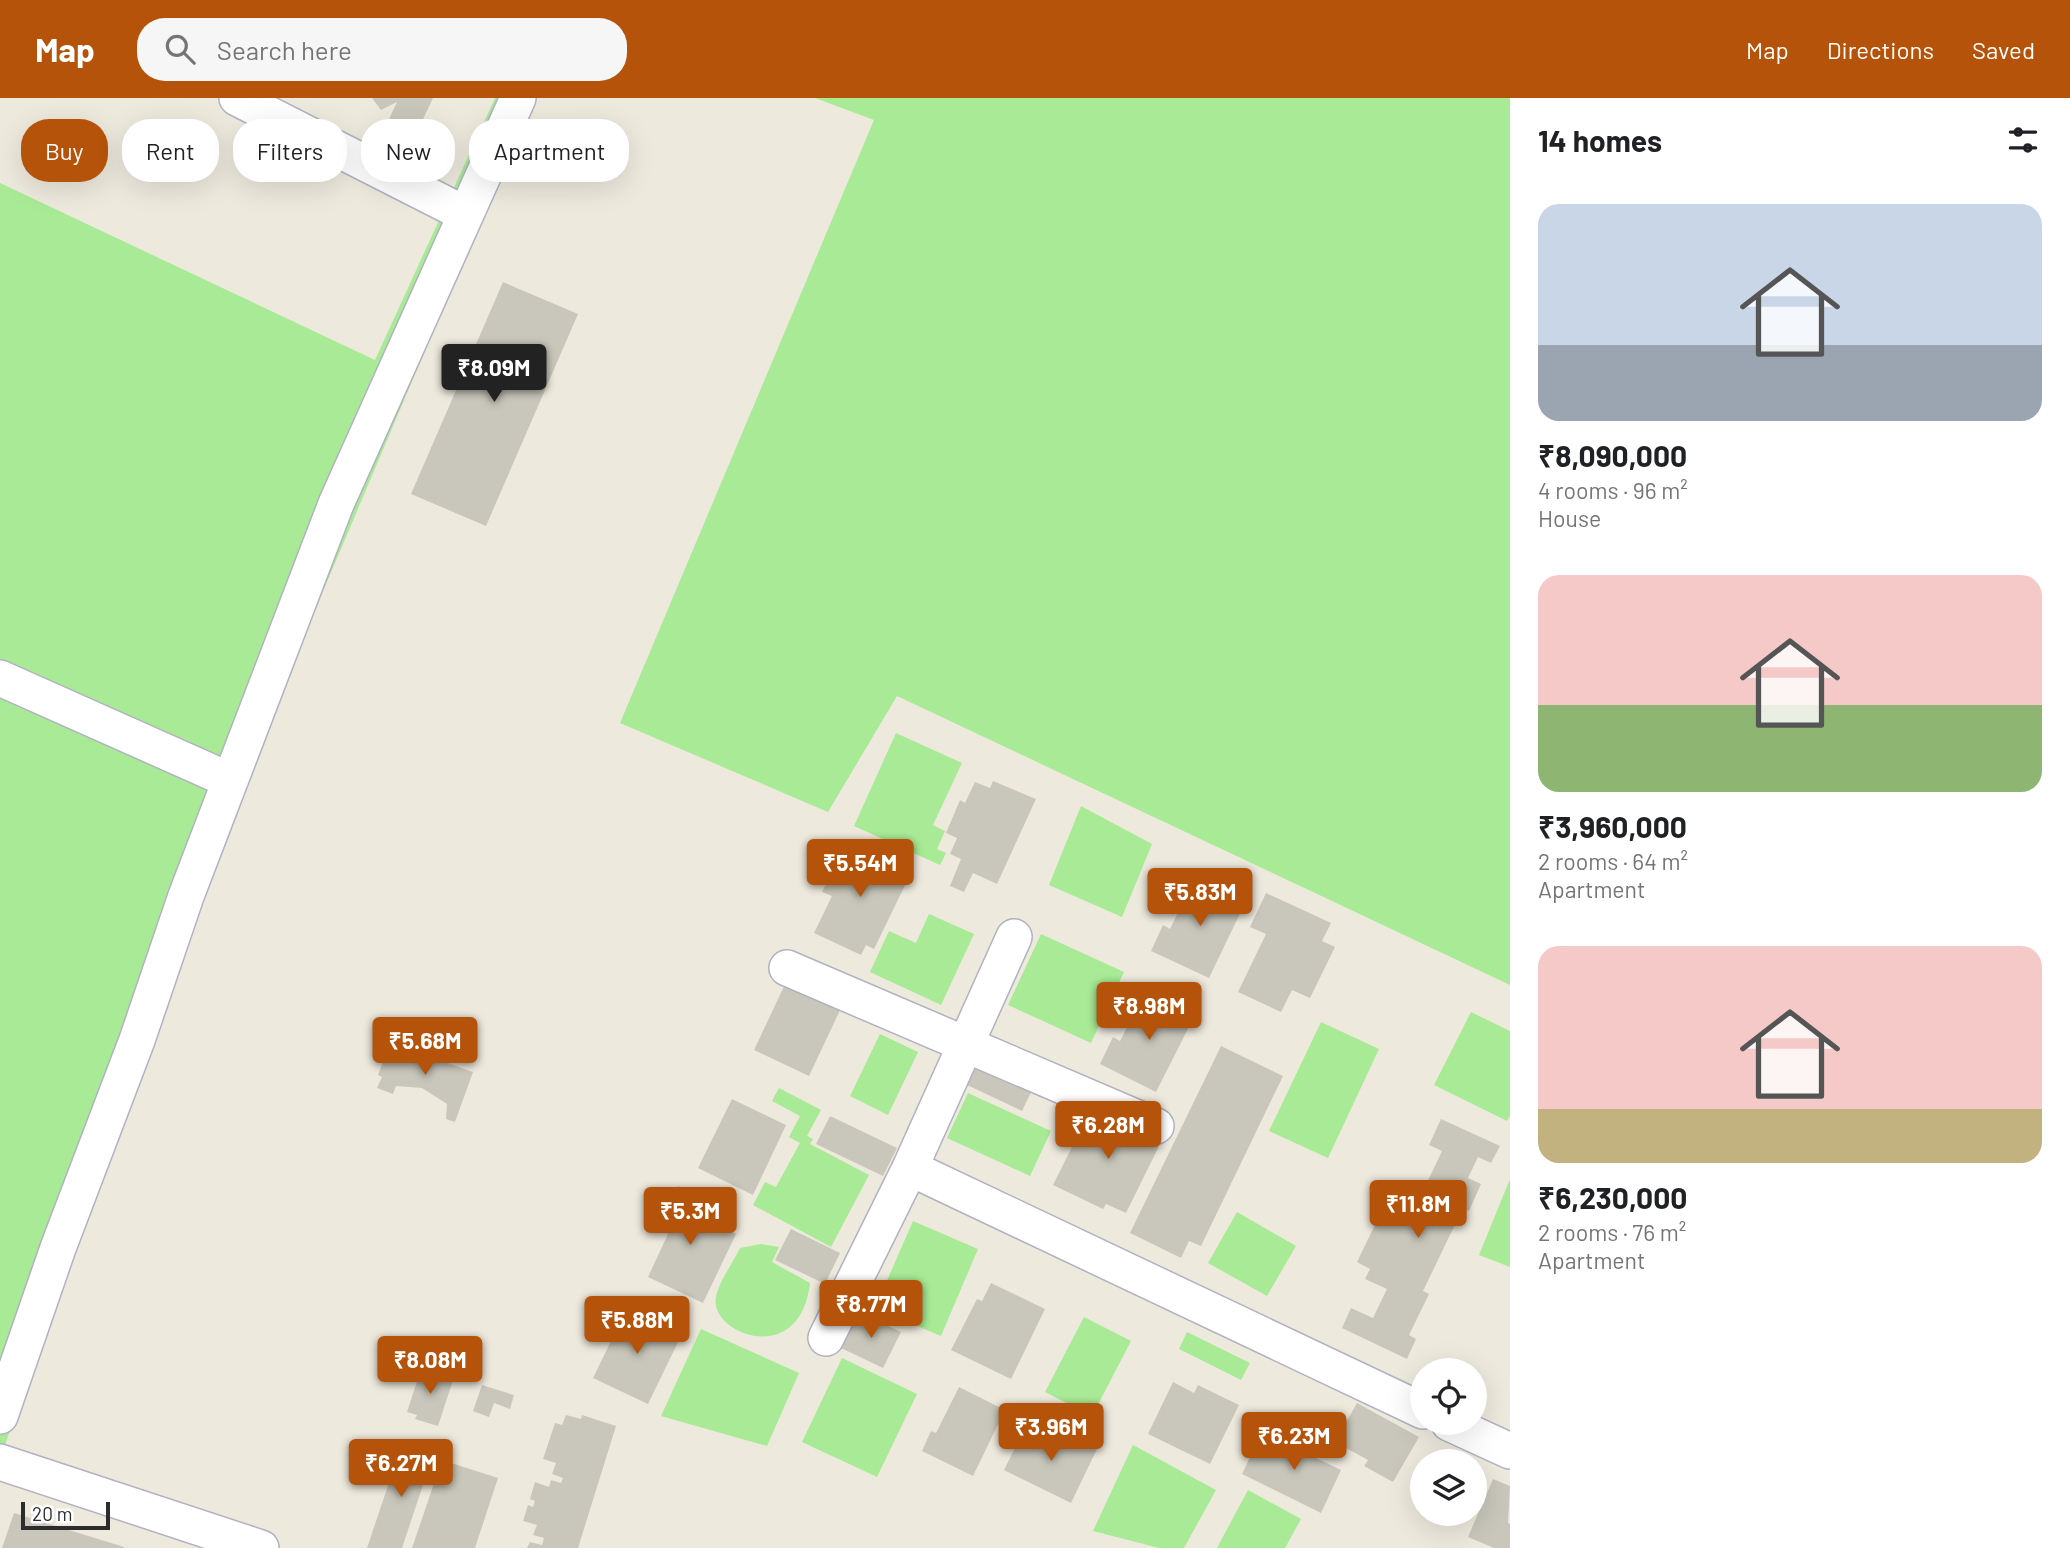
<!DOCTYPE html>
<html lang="en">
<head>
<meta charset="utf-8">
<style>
  :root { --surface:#fff; --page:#f6f6f6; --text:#202124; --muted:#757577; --accent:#b45309 }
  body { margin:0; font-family:Barlow,sans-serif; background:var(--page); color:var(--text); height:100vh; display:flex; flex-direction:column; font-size:26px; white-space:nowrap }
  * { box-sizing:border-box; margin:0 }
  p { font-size:23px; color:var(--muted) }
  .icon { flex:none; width:38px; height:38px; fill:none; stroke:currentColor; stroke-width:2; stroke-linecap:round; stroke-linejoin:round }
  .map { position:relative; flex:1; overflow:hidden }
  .sheet { display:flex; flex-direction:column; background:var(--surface); width:560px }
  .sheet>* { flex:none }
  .top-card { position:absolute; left:21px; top:21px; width:665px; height:63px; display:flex; gap:14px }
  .fabs { position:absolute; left:1410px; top:1260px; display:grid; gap:14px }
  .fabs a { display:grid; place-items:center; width:77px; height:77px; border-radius:50%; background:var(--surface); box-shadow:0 7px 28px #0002; font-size:35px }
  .scale { position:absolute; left:21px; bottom:18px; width:89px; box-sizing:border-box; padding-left:7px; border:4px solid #2c2c2c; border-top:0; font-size:19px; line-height:24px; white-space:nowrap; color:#2c2c2c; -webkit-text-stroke:5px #fff; paint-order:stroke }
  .price { position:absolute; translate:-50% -60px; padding:0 16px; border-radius:7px; background:var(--accent); color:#fff; font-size:23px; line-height:46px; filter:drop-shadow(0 2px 4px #0008) }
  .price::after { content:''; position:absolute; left:50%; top:42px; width:21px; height:16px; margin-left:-10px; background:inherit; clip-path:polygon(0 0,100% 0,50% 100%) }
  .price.on { background:#222; color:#fff }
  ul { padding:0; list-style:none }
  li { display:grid; align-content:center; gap:14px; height:371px; padding:0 28px }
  li span { display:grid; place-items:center; height:217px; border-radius:21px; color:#555 }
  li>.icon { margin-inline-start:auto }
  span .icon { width:126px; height:126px; fill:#fffc; stroke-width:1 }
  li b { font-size:30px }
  h2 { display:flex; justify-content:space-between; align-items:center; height:84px; padding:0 28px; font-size:30px }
  .pill { padding:0 24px; border-radius:28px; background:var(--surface); box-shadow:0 7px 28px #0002; font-size:24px; line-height:63px }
  .pill.on { background:var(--accent); color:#fff }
  header { display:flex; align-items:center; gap:42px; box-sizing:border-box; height:98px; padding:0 35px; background:var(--accent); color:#fff }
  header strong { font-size:33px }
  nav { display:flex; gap:38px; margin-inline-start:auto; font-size:24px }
  .search { width:490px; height:63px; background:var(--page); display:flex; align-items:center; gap:18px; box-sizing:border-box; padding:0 24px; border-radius:28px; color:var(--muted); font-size:26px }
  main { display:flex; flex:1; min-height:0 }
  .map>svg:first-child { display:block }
  .green { fill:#a8ea95 }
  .building { fill:#c9c7bb }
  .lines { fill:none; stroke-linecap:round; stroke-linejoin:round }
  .street-casing { stroke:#b1b2c0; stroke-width:38 }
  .street { stroke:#fff; stroke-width:35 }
</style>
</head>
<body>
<header>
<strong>Map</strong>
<div class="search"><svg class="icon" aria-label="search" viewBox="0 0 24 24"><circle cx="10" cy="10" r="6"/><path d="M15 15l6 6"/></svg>Search here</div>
<nav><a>Map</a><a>Directions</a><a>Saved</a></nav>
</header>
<main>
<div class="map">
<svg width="1510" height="1450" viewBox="0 0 1510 1450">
  <rect width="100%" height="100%" fill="#eee9dd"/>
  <path class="green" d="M495,0H532L241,687L0,1361V85L375,262Z
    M815,0H1510V887L897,598L828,714L620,625L874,22Z
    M896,635L962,665L933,727L945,733L937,751L946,755L940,767L854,728Z
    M1081,708L1152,746L1122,819L1049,787Z
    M929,816L974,836L941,907L870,874L889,833L916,845Z
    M1041,836L1124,874L1091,945L1008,907Z
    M1471,914L1510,933V1017L1507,1023L1434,987Z
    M1321,924L1379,951L1328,1060L1269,1033Z
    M880,936L918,954L888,1017L850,998Z
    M779,990L821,1012L807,1038L813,1041L810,1046L869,1077L831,1149L753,1107L765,1084L776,1089L800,1045L789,1039L800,1018L772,1003Z
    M968,995L1051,1033L1030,1078L947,1040Z
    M1510,1081V1169L1479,1157Z
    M1237,1114L1296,1148L1267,1198L1208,1165Z
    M913,1123L978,1151L941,1238L875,1210Z
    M761,1146L779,1149L772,1164L810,1185C800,1272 708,1235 716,1199C719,1183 733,1165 740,1150Z
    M1084,1219L1131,1243L1092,1318L1045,1294Z
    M701,1231L799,1275L767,1348L661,1318Z
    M1187,1234L1250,1265L1241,1282L1179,1251Z
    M842,1260L917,1296L877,1379L802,1344Z
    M1133,1347L1216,1392L1184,1450H1159L1093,1433Z
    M1248,1392L1301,1421L1285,1450H1217Z"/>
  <path class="building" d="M372,0H433L411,47L383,34L397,4L381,12Z
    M503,184L578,216L486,428L411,396Z
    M993,683L1036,701L997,786L973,775L964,794L950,788L961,761L950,756L957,740L946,735L960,702L965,705L975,684L990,690Z
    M846,744L911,775L874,851L866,847L861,857L814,835L832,798L822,794Z
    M1195,779L1246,803L1209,880L1151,853L1163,827L1170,831Z
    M1266,795L1331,825L1322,843L1335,849L1310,900L1292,892L1281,914L1238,894L1266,836L1250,829Z
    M787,882L842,908L809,978L754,952Z
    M1146,892L1195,917L1156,994L1100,966L1113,939L1120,943Z
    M390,945L473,974L455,1024L446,1021L447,1006L422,990L396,988L393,996L377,990L382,979L378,977Z
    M1221,948L1283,978L1201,1148L1189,1143L1181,1160L1130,1135Z
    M979,957L1036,984L1022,1013L965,986Z
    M732,1001L786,1027L753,1097L698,1070Z
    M1081,1014L1113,1030L1121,1015L1165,1036L1126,1115L1106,1106L1103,1111L1053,1087L1077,1039L1070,1036Z
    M830,1018L897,1050L883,1078L816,1046Z
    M1441,1021L1500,1048L1491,1065L1478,1059L1468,1080L1481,1086L1469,1113L1463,1110L1423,1193L1429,1196L1409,1237L1416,1241L1407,1261L1342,1230L1351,1210L1373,1220L1387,1191L1365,1181L1370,1171L1357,1164L1387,1102L1413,1114L1442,1053L1429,1047Z
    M678,1088L710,1103L703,1120L736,1136L703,1205L648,1179L668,1136L657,1131Z
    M791,1131L840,1155L825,1186L775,1162Z
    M991,1185L1045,1211L1011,1281L951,1252L977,1201L982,1203Z
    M627,1210L682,1236L648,1306L593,1280Z
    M858,1214L901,1234L883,1270L841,1250Z
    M422,1268L454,1279L438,1328L415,1321L417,1317L407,1314Z
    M1173,1284L1194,1295L1198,1287L1239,1307L1210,1366L1148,1336Z
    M482,1287L514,1297L510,1311L494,1305L489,1319L473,1313Z
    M959,1289L1005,1312L973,1378L922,1353L931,1333L936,1335Z
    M1357,1305L1419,1339L1393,1384L1364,1368L1368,1362L1335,1344Z
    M566,1317L581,1321L582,1317L616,1328L578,1450H527L530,1444L542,1447L544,1440L533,1437L537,1427L523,1423L528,1407L533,1409L535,1403L530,1401L535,1384L549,1389L551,1382L561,1385L563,1380L552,1376L556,1365L543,1361L555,1325L562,1327Z
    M1024,1332L1042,1341L1047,1332L1082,1348L1084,1345L1097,1351L1071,1405L1004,1372Z
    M1268,1336L1289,1347L1293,1339L1320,1352L1316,1360L1341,1372L1321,1415L1242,1376L1251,1357L1256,1360Z
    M402,1346L433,1357L402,1450H367Z
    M442,1362L498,1380L475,1450H412Z
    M1493,1381L1510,1388L1508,1425L1510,1426V1450H1494L1468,1439Z
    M14,1415L124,1449V1450H2Z"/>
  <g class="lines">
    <defs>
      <path id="street" d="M237,0L465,116
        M0,580L229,682
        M787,870L1156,1028
        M910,1070L1014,839
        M826,1240L910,1070L1423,1313
        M0,1318L58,1150L137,942L186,798L336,406L518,0
        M1449,1325L1510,1353
        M0,1364L261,1450"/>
    </defs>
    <use href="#street" class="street-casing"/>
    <use href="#street" class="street"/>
  </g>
</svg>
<div class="fabs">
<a><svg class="icon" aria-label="locate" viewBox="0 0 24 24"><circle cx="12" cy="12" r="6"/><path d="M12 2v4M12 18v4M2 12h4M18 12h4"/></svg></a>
<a><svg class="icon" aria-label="layers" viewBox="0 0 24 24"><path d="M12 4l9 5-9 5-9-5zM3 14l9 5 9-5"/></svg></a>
</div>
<div class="scale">20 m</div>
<b class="price on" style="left:494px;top:306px">₹8.09M</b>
<b class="price" style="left:860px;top:801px">₹5.54M</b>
<b class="price" style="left:1200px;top:830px">₹5.83M</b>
<b class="price" style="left:1149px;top:944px">₹8.98M</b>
<b class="price" style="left:425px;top:979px">₹5.68M</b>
<b class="price" style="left:1108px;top:1063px">₹6.28M</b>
<b class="price" style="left:1418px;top:1142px">₹11.8M</b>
<b class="price" style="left:690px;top:1149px">₹5.3M</b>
<b class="price" style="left:871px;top:1242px">₹8.77M</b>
<b class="price" style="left:637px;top:1258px">₹5.88M</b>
<b class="price" style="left:430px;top:1298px">₹8.08M</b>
<b class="price" style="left:1051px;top:1365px">₹3.96M</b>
<b class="price" style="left:1294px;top:1374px">₹6.23M</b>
<b class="price" style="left:401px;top:1401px">₹6.27M</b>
<div class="top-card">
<a class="pill on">Buy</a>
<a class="pill">Rent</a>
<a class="pill">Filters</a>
<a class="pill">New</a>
<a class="pill">Apartment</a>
</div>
</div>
<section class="sheet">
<h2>14 homes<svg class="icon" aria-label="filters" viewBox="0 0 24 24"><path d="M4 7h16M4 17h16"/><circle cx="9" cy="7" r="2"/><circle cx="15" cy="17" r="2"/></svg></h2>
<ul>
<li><span style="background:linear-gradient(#c9d6e8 65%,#9aa5b1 0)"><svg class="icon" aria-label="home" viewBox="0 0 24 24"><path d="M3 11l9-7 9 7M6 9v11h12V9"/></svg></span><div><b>₹8,090,000</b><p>4 rooms · 96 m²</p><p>House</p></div></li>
<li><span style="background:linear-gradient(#f6c9c9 60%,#8fb573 0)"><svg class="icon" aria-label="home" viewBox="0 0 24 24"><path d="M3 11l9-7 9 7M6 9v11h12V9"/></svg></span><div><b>₹3,960,000</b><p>2 rooms · 64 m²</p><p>Apartment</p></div></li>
<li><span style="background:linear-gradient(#f6c9c9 75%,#c2b280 0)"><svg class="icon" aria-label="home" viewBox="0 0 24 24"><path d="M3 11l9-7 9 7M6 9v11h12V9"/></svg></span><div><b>₹6,230,000</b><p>2 rooms · 76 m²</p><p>Apartment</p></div></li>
</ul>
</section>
</main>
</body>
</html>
